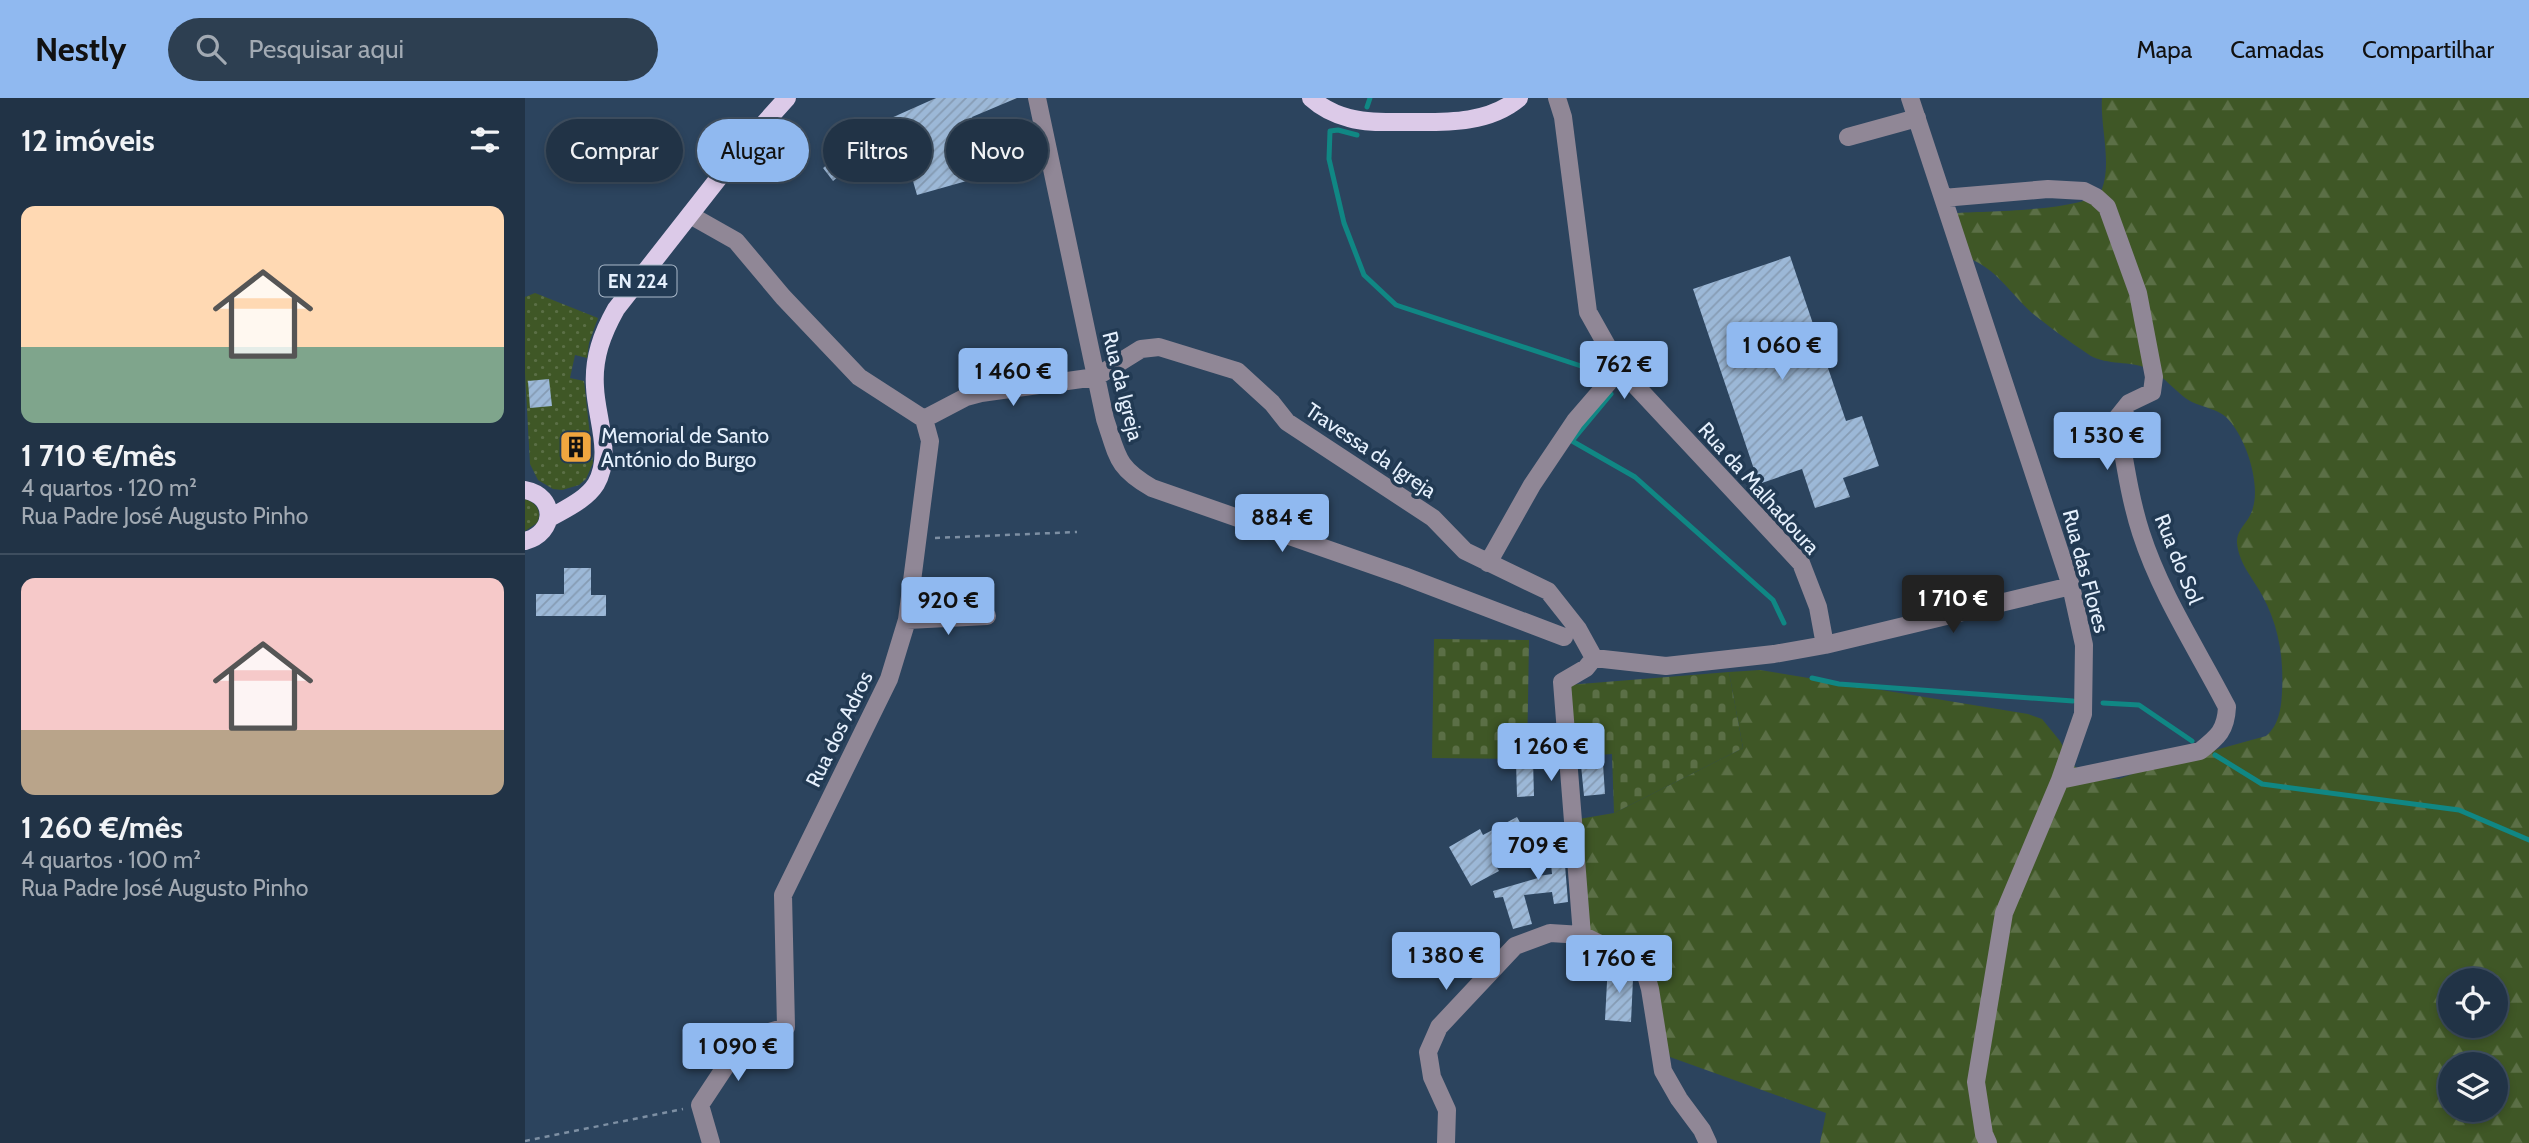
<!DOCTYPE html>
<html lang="pt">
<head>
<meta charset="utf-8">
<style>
  :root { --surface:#213346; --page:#2d3f51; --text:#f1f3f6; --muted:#a2aab3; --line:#3e4e5f; --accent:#90b9f0 }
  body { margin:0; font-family:Cabin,sans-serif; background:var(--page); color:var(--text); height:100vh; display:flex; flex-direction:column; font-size:26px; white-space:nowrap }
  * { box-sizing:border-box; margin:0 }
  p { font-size:23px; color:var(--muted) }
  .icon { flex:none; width:38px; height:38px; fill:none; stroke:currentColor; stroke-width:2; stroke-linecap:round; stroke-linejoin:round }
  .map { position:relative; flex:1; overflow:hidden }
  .details { display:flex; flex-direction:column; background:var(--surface); width:525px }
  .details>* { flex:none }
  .top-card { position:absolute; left:21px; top:21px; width:665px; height:63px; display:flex; gap:14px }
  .tools { position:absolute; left:1913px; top:870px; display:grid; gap:14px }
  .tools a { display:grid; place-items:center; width:70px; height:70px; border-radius:50%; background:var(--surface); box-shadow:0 4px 10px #0003,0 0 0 2px var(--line); font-size:35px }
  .price { position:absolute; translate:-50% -60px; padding:0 16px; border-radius:7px; background:var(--accent); color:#111; font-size:23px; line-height:46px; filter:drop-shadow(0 2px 4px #0008) }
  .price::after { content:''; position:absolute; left:50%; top:42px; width:21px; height:16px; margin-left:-10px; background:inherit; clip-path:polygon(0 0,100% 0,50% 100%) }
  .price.on { background:#222; color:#fff }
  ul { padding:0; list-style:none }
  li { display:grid; align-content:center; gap:14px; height:371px; padding:0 21px }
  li+li { border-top:2px solid var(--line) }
  li span { display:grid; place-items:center; height:217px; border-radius:14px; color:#555 }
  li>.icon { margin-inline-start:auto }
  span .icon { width:126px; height:126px; fill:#fffc; stroke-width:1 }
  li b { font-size:30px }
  h2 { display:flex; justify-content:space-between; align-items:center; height:84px; padding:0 21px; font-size:30px }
  .pill { padding:0 24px; border-radius:32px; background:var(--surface); box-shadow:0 4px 10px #0003,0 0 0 2px var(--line); font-size:24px; line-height:63px }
  .pill.on { background:var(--accent); color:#111 }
  header { display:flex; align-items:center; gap:42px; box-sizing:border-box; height:98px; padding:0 35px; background:var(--accent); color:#111 }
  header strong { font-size:33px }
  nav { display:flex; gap:38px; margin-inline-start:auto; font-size:24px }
  .search { width:490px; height:63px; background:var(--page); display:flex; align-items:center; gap:18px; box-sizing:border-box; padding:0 24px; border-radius:38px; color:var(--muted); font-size:26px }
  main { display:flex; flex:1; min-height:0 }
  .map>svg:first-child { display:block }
  .grass { fill:url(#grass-dots) }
  .forest { fill:url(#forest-firs); fill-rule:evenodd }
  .cemetery { fill:url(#cemetery-stones) }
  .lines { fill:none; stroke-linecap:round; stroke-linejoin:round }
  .stream { stroke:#108784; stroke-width:5 }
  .building { fill:url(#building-hatch) }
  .path { stroke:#7d8fa3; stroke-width:2.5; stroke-dasharray:5 5; stroke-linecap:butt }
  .minor { stroke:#908796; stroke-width:18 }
  .major { stroke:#dccae8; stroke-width:18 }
  .labels { text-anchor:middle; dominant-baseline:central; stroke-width:7; stroke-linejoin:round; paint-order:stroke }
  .shield { fill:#223a53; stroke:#aab9ca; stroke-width:2 }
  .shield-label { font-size:19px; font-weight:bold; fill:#e5f0fd }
  .street-label { font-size:21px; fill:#e5f0fd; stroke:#223a53 }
  .poi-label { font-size:21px; fill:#e5f0fd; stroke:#223a53; text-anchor:start }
</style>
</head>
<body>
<header>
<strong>Nestly</strong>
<div class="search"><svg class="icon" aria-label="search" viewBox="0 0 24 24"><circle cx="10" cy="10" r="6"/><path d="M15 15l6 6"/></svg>Pesquisar aqui</div>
<nav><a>Mapa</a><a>Camadas</a><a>Compartilhar</a></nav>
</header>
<main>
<section class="details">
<h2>12 imóveis<svg class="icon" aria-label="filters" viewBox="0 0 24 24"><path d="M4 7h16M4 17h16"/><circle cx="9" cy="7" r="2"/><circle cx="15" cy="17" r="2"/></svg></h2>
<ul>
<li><span style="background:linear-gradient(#ffd9b3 65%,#7fa58c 0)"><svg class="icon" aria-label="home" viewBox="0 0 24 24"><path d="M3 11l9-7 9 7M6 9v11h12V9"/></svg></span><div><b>1 710 €/mês</b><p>4 quartos · 120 m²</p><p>Rua Padre José Augusto Pinho</p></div></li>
<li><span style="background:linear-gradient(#f6c9c9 70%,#b9a48a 0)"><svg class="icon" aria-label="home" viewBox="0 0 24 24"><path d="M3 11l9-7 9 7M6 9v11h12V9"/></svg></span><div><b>1 260 €/mês</b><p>4 quartos · 100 m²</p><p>Rua Padre José Augusto Pinho</p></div></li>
</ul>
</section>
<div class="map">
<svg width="2004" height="1045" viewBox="0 0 2004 1045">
  <defs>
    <pattern id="grass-dots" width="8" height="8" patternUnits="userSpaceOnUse" patternTransform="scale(1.75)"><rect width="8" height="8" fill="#3f5726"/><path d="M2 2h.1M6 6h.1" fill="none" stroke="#5b6f46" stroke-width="1.8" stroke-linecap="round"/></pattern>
    <pattern id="forest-firs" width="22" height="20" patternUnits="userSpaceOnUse" patternTransform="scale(1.75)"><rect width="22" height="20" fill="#3f5726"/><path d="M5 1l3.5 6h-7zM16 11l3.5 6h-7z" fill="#5b6f46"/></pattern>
    <pattern id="cemetery-stones" width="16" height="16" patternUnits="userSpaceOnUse" patternTransform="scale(1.75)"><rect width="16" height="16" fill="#3f5726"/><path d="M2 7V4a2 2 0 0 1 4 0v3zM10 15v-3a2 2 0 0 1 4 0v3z" fill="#5b6f46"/></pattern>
    <pattern id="building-hatch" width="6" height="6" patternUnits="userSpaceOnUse" patternTransform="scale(1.75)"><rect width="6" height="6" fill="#9cb8d7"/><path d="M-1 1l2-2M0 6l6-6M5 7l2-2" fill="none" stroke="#869cb4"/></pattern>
  </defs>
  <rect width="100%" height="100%" fill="#2c445e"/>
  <path class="grass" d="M10,195L73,220L64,245L62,260L50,257L45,280L59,283L68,365L61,381L54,387L37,392L28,391L13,382L5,366L0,275V199Z
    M0,401C12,405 17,414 12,425L0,433Z"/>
  <path class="forest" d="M1577,0H2004V1045H1295L1301,1015L1145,959L1123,864L1063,835L1054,721L1089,715L1218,650L1204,574L1235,572L1503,616L1517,621L1535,643L1549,668L1567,678L1576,680L1594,681L1618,672L1741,638C1754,627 1756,611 1757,595C1759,560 1754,528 1737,497C1728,480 1714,466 1712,445C1711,432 1723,425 1727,413C1737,386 1720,337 1701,319C1692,311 1677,309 1667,304C1650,295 1638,275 1619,269C1602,263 1578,267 1563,256C1546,245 1523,228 1507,215C1486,196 1471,170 1443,160L1431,115C1455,113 1568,114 1577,91C1587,64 1575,28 1577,0ZM1925,882H1970V928H1925ZM1925,966H1970V1012H1925Z"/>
  <path class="cemetery" d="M909,541L1004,542L1002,661L907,660Z
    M1204,574L1218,650L1089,715L1087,656L1049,659L1043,587Z"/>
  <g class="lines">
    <path class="stream" d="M842,9L845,0
      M832,37L813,32L805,33L804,61L819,125L839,177L871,207L1056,268L1070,281
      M1086,296L1047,343L1110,379L1248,502L1259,525
      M1287,580L1314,586L1548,603
      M1578,605L1614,607L1667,643
      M1690,657L1737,686L1934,712L2004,742"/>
  </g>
  <path class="building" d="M411,0H492L447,19L463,64L479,58L484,71L392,97L377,45L341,56L308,83L298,70L325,47L319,41Z
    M1265,158L1321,323L1337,318L1354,368L1318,380L1325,399L1290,410L1277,371L1234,386L1168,191Z
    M24,281L27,308L5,310L3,283Z
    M39,470H66V497H81V518H11V496H39Z
    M1008,662L1009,698L992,699L991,663Z
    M1078,666L1080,696L1059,698L1056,667Z
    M992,719L1004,741L967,761L974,773L946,788L924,749L955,731L958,737Z
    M1037,730L1043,804L1029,806L1027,794L999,797L1007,826L988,831L978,799L970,800L968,793L1013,780V778L1027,776L1024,746L1015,747L1013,733Z
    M1083,865L1101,871V881H1108L1106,924L1080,922Z"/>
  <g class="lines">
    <path class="path" d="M410,440L552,434
      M0,1043L158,1011"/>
    <path class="minor" d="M512,0L580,321C593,359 591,369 627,390L879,478L1039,539
      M1032,0L1038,19L1063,214L1095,271L1276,465L1293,509L1300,547
      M1385,0L1546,488L1559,547L1558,616L1535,682L1479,815L1451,984L1459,1036L1463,1045
      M1323,39L1392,20
      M1418,100L1523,91L1559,93L1571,99L1582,109L1613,195L1629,279L1627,294L1604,305L1592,320C1599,358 1604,398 1616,435C1636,497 1672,551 1702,609C1701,632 1693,639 1675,653L1535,682
      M165,117L211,143L258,199L334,279L399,321L405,343L382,522L364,581L258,797L261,929L218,942L175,1007L186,1045
      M399,321L441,299L456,295L571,279L616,251L634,249L712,273L747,305L762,324L908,420L940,453L1023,493L1053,531L1069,560
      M963,465L1007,387L1050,323L1095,271
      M382,522L462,518
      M1069,560L1141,568L1249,556L1300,547L1546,488
      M1057,837L1037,584L1061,570L1069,560
      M921,1045L922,1012L907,979L903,954L914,929L990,848L1025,835L1057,837L1118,867L1125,891L1138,973L1154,1001L1177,1032L1183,1045"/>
    <path class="major" d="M786,0C797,10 809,16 824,20C841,25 861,24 879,24C917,24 962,27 994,0
      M0,392C32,398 31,435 0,443
      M23,421C40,411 61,402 71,386C88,357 71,319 70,289C68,260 77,236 91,211L218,49L262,0"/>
  </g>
  <defs>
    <symbol id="building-square" viewBox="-11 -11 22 22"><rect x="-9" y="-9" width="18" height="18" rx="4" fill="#f0a63f" stroke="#223a53"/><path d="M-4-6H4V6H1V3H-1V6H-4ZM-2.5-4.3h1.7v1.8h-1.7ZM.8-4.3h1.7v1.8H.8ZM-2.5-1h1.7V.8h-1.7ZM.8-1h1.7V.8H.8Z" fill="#111"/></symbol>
  </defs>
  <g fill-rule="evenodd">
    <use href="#building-square" x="32" y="330" width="38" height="38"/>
  </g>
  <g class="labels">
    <rect class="shield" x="74.5" y="167.5" width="77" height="31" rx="5"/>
    <g class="shield-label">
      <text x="113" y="183">EN 224</text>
    </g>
    <g class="street-label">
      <text transform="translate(598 288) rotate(76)">Rua da Igreja</text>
      <text transform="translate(846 352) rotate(34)">Travessa da Igreja</text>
      <text transform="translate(1234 390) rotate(48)">Rua da Malhadoura</text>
      <text transform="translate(1654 461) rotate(68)">Rua do Sol</text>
      <text transform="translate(1561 473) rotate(75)">Rua das Flores</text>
      <text transform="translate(314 631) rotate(-64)">Rua dos Adros</text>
    </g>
    <g class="poi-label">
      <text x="76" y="337">Memorial de Santo<tspan x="76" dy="24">António do Burgo</tspan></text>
    </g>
  </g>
</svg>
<div class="tools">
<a><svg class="icon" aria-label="locate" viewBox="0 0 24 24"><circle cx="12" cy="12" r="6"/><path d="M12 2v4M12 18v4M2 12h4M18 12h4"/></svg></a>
<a><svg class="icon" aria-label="layers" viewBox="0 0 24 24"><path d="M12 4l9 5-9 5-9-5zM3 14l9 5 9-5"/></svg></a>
</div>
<b class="price" style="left:1257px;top:284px">1 060 €</b>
<b class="price" style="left:1099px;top:303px">762 €</b>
<b class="price" style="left:488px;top:310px">1 460 €</b>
<b class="price" style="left:1582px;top:374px">1 530 €</b>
<b class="price" style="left:757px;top:456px">884 €</b>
<b class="price on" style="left:1428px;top:537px">1 710 €</b>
<b class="price" style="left:423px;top:539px">920 €</b>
<b class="price" style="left:1026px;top:685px">1 260 €</b>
<b class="price" style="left:1013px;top:784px">709 €</b>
<b class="price" style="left:921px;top:894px">1 380 €</b>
<b class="price" style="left:1094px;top:897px">1 760 €</b>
<b class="price" style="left:213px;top:985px">1 090 €</b>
<div class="top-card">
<a class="pill">Comprar</a>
<a class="pill on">Alugar</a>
<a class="pill">Filtros</a>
<a class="pill">Novo</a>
</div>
</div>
</main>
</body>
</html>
